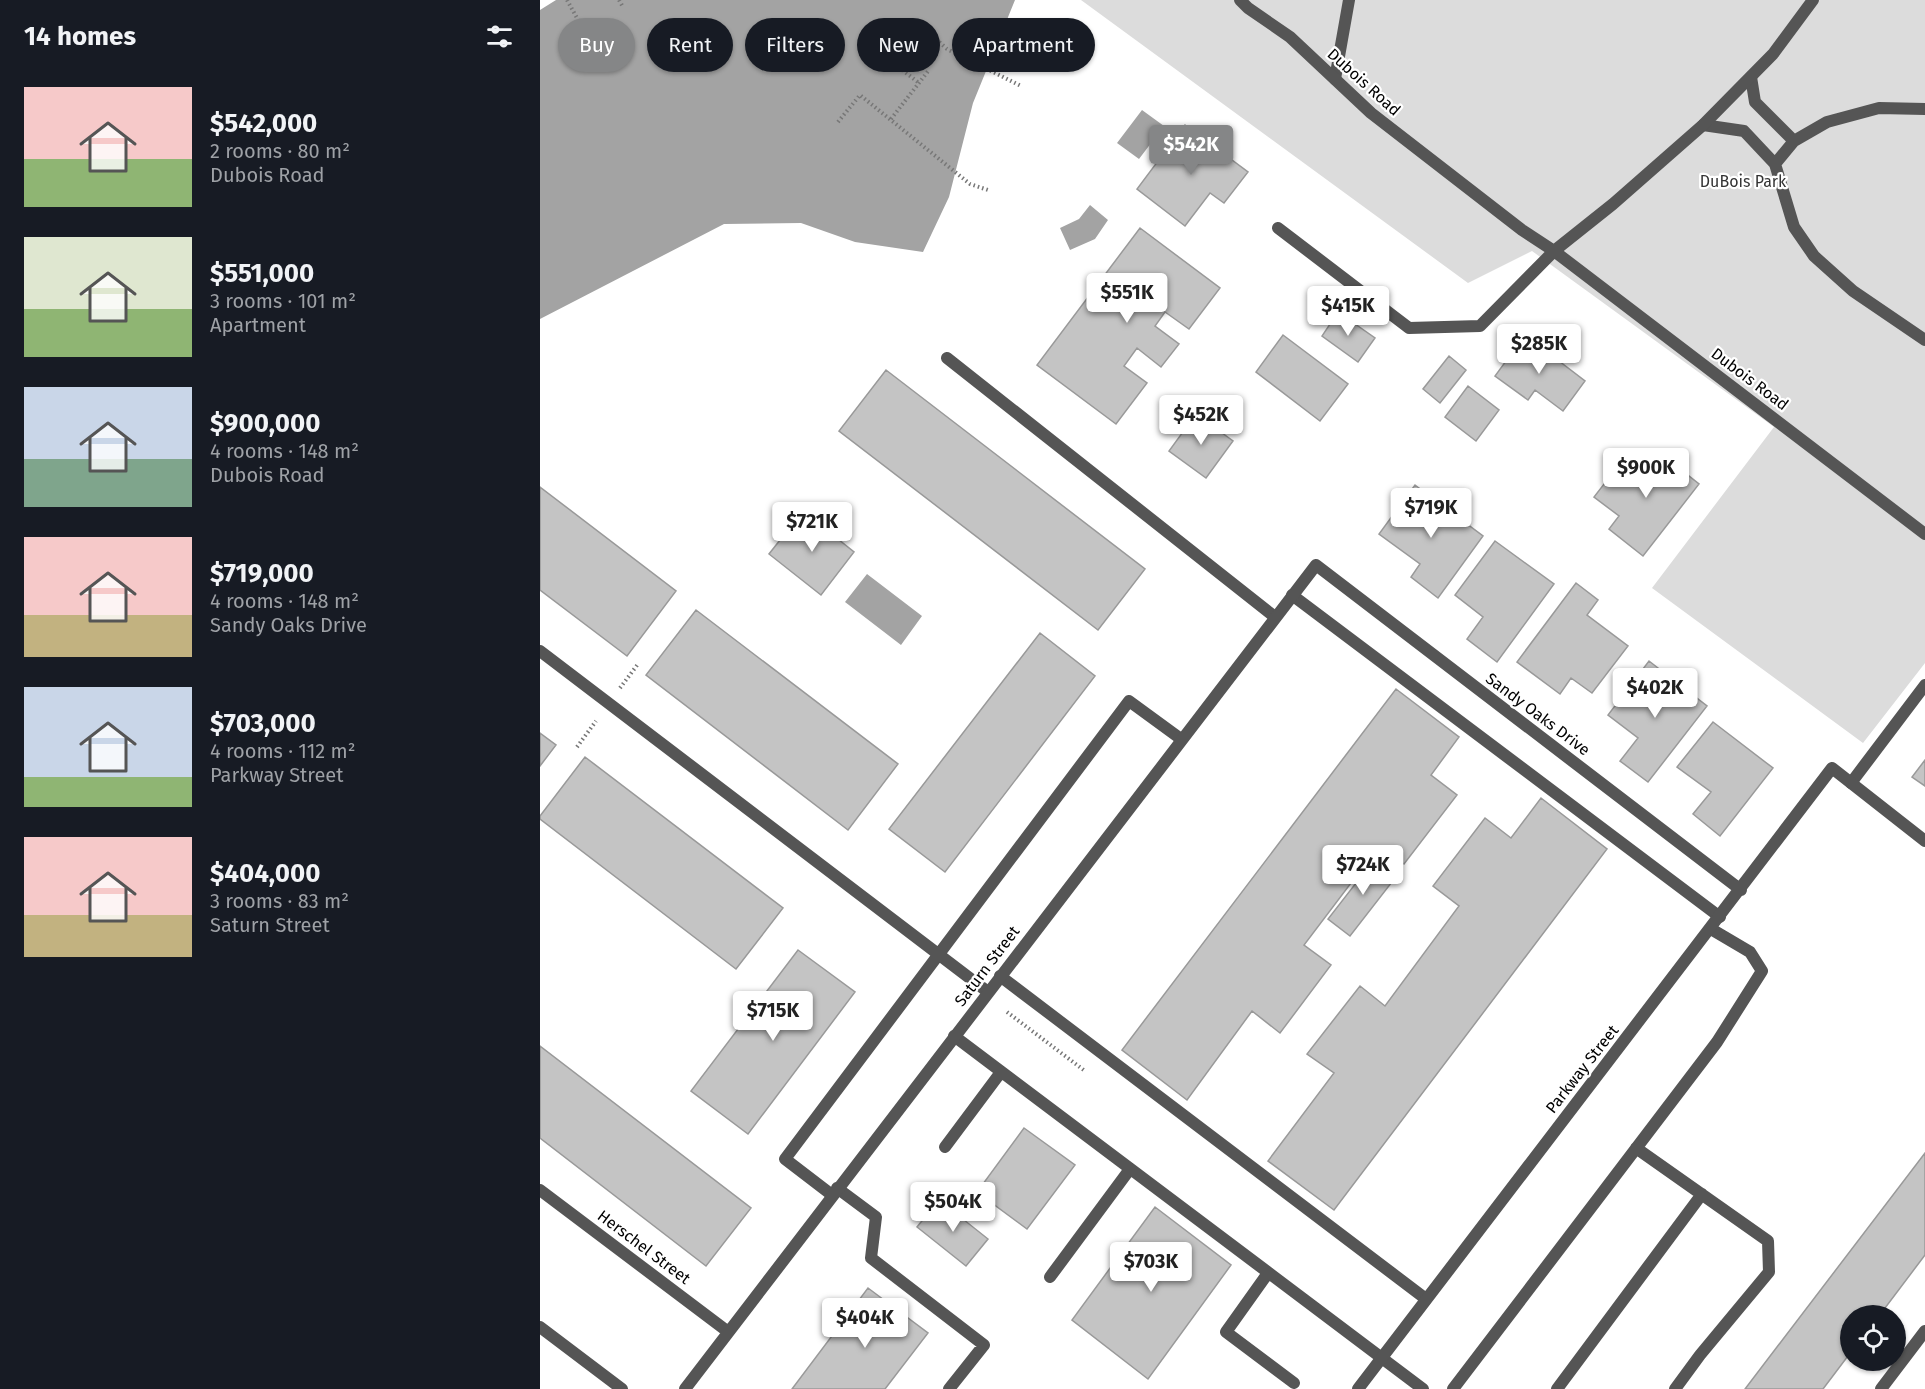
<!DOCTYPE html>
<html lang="en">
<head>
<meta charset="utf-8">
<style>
  :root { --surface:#171b24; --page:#20242c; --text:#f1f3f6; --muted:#9ea1a6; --accent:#858687 }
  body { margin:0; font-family:"Fira Sans",sans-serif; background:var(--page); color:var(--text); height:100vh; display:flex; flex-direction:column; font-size:22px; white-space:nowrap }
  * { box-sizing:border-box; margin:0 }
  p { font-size:20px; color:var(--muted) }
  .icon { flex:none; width:33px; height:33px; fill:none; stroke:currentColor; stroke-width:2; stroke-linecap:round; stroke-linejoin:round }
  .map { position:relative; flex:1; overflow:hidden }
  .side { display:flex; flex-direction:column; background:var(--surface); width:540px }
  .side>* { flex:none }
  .hud { position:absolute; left:18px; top:18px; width:570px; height:54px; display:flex; gap:12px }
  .tools { position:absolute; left:1300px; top:1305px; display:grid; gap:12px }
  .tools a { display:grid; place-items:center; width:66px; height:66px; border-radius:50%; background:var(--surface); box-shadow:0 2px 4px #0004; font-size:30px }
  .price { position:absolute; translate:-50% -51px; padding:0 14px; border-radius:6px; background:#fff; color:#222; font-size:20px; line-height:39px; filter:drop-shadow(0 2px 3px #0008) }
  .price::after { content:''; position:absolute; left:50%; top:36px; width:18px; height:14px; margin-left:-9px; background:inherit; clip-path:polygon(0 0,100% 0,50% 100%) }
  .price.current { background:var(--accent); color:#fff }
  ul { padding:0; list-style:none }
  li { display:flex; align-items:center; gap:18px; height:150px; padding:0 24px }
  li span { display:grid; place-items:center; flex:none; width:168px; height:120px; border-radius:0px; color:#555 }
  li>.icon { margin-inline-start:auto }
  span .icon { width:72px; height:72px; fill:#fffc; stroke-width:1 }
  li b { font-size:26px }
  h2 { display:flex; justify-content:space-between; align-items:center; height:72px; padding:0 24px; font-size:26px }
  .tag { padding:0 21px; border-radius:27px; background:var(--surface); box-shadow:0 2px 4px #0004; font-size:21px; line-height:54px }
  .tag.current { background:var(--accent); color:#fff }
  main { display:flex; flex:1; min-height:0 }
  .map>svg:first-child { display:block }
  .green { fill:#dcdcdc }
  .water { fill:#a3a3a3 }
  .building { fill:#c4c4c4; stroke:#999; stroke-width:1.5 }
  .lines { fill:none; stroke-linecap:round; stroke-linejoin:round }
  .path { stroke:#777; stroke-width:4; stroke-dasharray:1.5 3; stroke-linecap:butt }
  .lane { stroke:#555; stroke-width:12 }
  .street { stroke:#555; stroke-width:12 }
  .labels { text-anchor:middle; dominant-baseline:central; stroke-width:4.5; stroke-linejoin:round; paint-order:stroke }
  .street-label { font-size:16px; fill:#000; stroke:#fff }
  .park-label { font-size:16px; fill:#333; stroke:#fff }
</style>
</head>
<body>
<main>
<section class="side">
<h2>14 homes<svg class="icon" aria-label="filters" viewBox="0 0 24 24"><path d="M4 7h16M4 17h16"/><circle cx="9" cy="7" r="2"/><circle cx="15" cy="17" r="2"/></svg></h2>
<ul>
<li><span style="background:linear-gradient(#f6c9c9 60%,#8fb573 0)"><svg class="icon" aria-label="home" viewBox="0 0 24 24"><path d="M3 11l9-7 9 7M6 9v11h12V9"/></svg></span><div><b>$542,000</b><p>2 rooms · 80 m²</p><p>Dubois Road</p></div></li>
<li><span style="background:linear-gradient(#dfe7d0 60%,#8fb573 0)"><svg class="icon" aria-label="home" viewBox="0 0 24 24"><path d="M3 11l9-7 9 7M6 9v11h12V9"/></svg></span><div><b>$551,000</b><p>3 rooms · 101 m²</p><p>Apartment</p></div></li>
<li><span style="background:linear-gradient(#c9d6e8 60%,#7fa58c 0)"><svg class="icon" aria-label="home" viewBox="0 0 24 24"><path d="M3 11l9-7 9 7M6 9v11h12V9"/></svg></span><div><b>$900,000</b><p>4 rooms · 148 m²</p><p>Dubois Road</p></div></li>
<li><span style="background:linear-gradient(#f6c9c9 65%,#c2b280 0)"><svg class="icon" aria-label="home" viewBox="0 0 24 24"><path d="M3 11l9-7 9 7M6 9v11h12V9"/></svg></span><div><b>$719,000</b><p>4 rooms · 148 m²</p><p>Sandy Oaks Drive</p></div></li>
<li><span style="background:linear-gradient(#c9d6e8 75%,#8fb573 0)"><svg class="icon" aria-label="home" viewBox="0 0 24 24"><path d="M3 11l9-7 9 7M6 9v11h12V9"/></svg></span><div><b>$703,000</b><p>4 rooms · 112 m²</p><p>Parkway Street</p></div></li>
<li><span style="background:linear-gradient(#f6c9c9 65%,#c2b280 0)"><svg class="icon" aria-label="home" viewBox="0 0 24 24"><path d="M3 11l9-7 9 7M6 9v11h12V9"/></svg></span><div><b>$404,000</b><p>3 rooms · 83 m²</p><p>Saturn Street</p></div></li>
</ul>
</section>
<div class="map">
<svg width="1385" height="1389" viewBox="0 0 1385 1389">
  <rect width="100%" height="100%" fill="#fff"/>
  <path class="green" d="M541,0H1385V663L1323,743L1112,588L1234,427L992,251L928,283Z"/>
  <path class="water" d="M16,0H475L433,103L409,197L383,252L315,242L261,223L184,224L0,319V10Z
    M602,110L624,126L599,159L577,143Z
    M550,205L568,220L555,239L530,250L520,228L539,219Z
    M327,574L382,616L361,645L305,602Z"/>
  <path class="building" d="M645,125L708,172L684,203L670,193L645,226L597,189Z
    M600,228L680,288L649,329L625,312L615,326L639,344L621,367L597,348L584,366L607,383L576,424L497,365Z
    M798,312L835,338L818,362L782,336Z
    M743,335L808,384L780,421L716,372Z
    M985,335L1045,381L1023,411L995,390L988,400L955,376Z
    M909,356L926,370L900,403L883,389Z
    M346,370L605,569L558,630L299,431Z
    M928,386L959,410L936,441L905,417Z
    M656,414L693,441L666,478L629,451Z
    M1115,449L1159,484L1103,556L1069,529L1079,516L1054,497L1081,462L1095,473Z
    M875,485L943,536L898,598L871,577L880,564L839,534Z
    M0,487L136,591L87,656L0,590Z
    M263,511L314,552L281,595L229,554Z
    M955,541L1014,584L957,662L927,639L943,617L915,595Z
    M1036,583L1058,600L1047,615L1088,646L1052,693L1031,678L1020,694L977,662Z
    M156,610L358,764L308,830L106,675Z
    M500,633L555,676L405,872L349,829Z
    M1109,661L1167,706L1108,782L1080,761L1098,738L1068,715Z
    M856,689L919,737L891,775L917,795L864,864L839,846L764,945L791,965L740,1033L712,1011L647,1100L582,1050Z
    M1173,722L1233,768L1180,836L1153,814L1171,792L1137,767Z
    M0,733L16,745L0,766Z
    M45,757L243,908L196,969L0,819V816Z
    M1385,760V786L1372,777Z
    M1001,798L1067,849L794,1210L728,1161L794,1073L767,1054L820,986L845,1006L919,906L893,886L945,818L971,838Z
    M837,856L859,873L810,936L788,919Z
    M258,950L315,992L208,1134L151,1091Z
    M0,1046L211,1208L166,1266L0,1138Z
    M484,1128L535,1165L487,1229L437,1192Z
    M1385,1153V1255L1339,1316H1311V1352L1283,1389H1205Z
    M399,1200L448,1239L426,1266L377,1227Z
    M615,1207L691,1265L608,1379L532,1320Z
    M328,1288L388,1333L345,1389H252Z"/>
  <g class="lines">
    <path class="path" d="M27,0L42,27
      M79,0L83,7
      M386,30L407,49L481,86
      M348,59L379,83
      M351,119L389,70
      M298,122L320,95L430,184L448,190
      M80,688L98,664
      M37,747L56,721
      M467,1012L545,1071"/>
    <path class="lane" d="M1211,77L1215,102L1254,141L1287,122L1339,108L1385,109
      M795,79L809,0
      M1163,125L1204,131L1235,164L1254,227L1274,256L1313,291L1385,340
      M1235,164L1254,141
      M407,358L735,617
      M752,595L1180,917
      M0,651L448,992
      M1311,783L1385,685
      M460,976L886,1299
      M414,1036L883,1389
      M405,1147L461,1072
      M1096,1148L1228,1241L1229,1272L1160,1355L1135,1389
      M297,1188L336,1217L331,1258L444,1345L409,1389
      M292,1195L245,1159L589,701L641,739
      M728,1273L686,1332L754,1383
      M510,1277L590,1169
      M913,1389L1177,1042L1222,971L1210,952L1171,929
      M1017,1389L1162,1194
      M1341,1389L1385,1331"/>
    <path class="street" d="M700,0L708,8L750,37L831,113L982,230L1014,251L1385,534
      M738,228L869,328L940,326L1014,251L1073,204L1163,125L1233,54L1273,0
      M0,1190L187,1331
      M0,1327L82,1389
      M145,1389L776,565L1201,890
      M818,1389L1292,768L1385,841"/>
  </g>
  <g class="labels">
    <g class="street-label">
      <text transform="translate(824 82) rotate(42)">Dubois Road</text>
      <text transform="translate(1210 379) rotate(37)">Dubois Road</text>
      <text transform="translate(998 714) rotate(37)">Sandy Oaks Drive</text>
      <text transform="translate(447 966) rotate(-53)">Saturn Street</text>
      <text transform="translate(1042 1069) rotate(-52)">Parkway Street</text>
      <text transform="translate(104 1247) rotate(37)">Herschel Street</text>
    </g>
    <g class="park-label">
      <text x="1203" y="181">DuBois Park</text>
    </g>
  </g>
</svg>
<div class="tools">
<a><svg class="icon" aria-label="locate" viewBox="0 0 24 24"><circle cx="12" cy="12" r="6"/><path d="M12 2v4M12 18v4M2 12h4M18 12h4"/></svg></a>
</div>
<b class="price current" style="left:651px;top:176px">$542K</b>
<b class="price" style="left:587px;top:324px">$551K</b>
<b class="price" style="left:808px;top:337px">$415K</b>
<b class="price" style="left:999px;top:375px">$285K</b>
<b class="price" style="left:661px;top:446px">$452K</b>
<b class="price" style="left:1106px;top:499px">$900K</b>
<b class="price" style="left:891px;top:539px">$719K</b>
<b class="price" style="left:272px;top:553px">$721K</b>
<b class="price" style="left:1115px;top:719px">$402K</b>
<b class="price" style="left:823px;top:896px">$724K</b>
<b class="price" style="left:233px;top:1042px">$715K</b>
<b class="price" style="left:413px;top:1233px">$504K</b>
<b class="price" style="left:611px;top:1293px">$703K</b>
<b class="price" style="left:325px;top:1349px">$404K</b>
<div class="hud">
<a class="tag current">Buy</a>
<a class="tag">Rent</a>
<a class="tag">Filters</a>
<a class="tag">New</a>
<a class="tag">Apartment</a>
</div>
</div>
</main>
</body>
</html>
